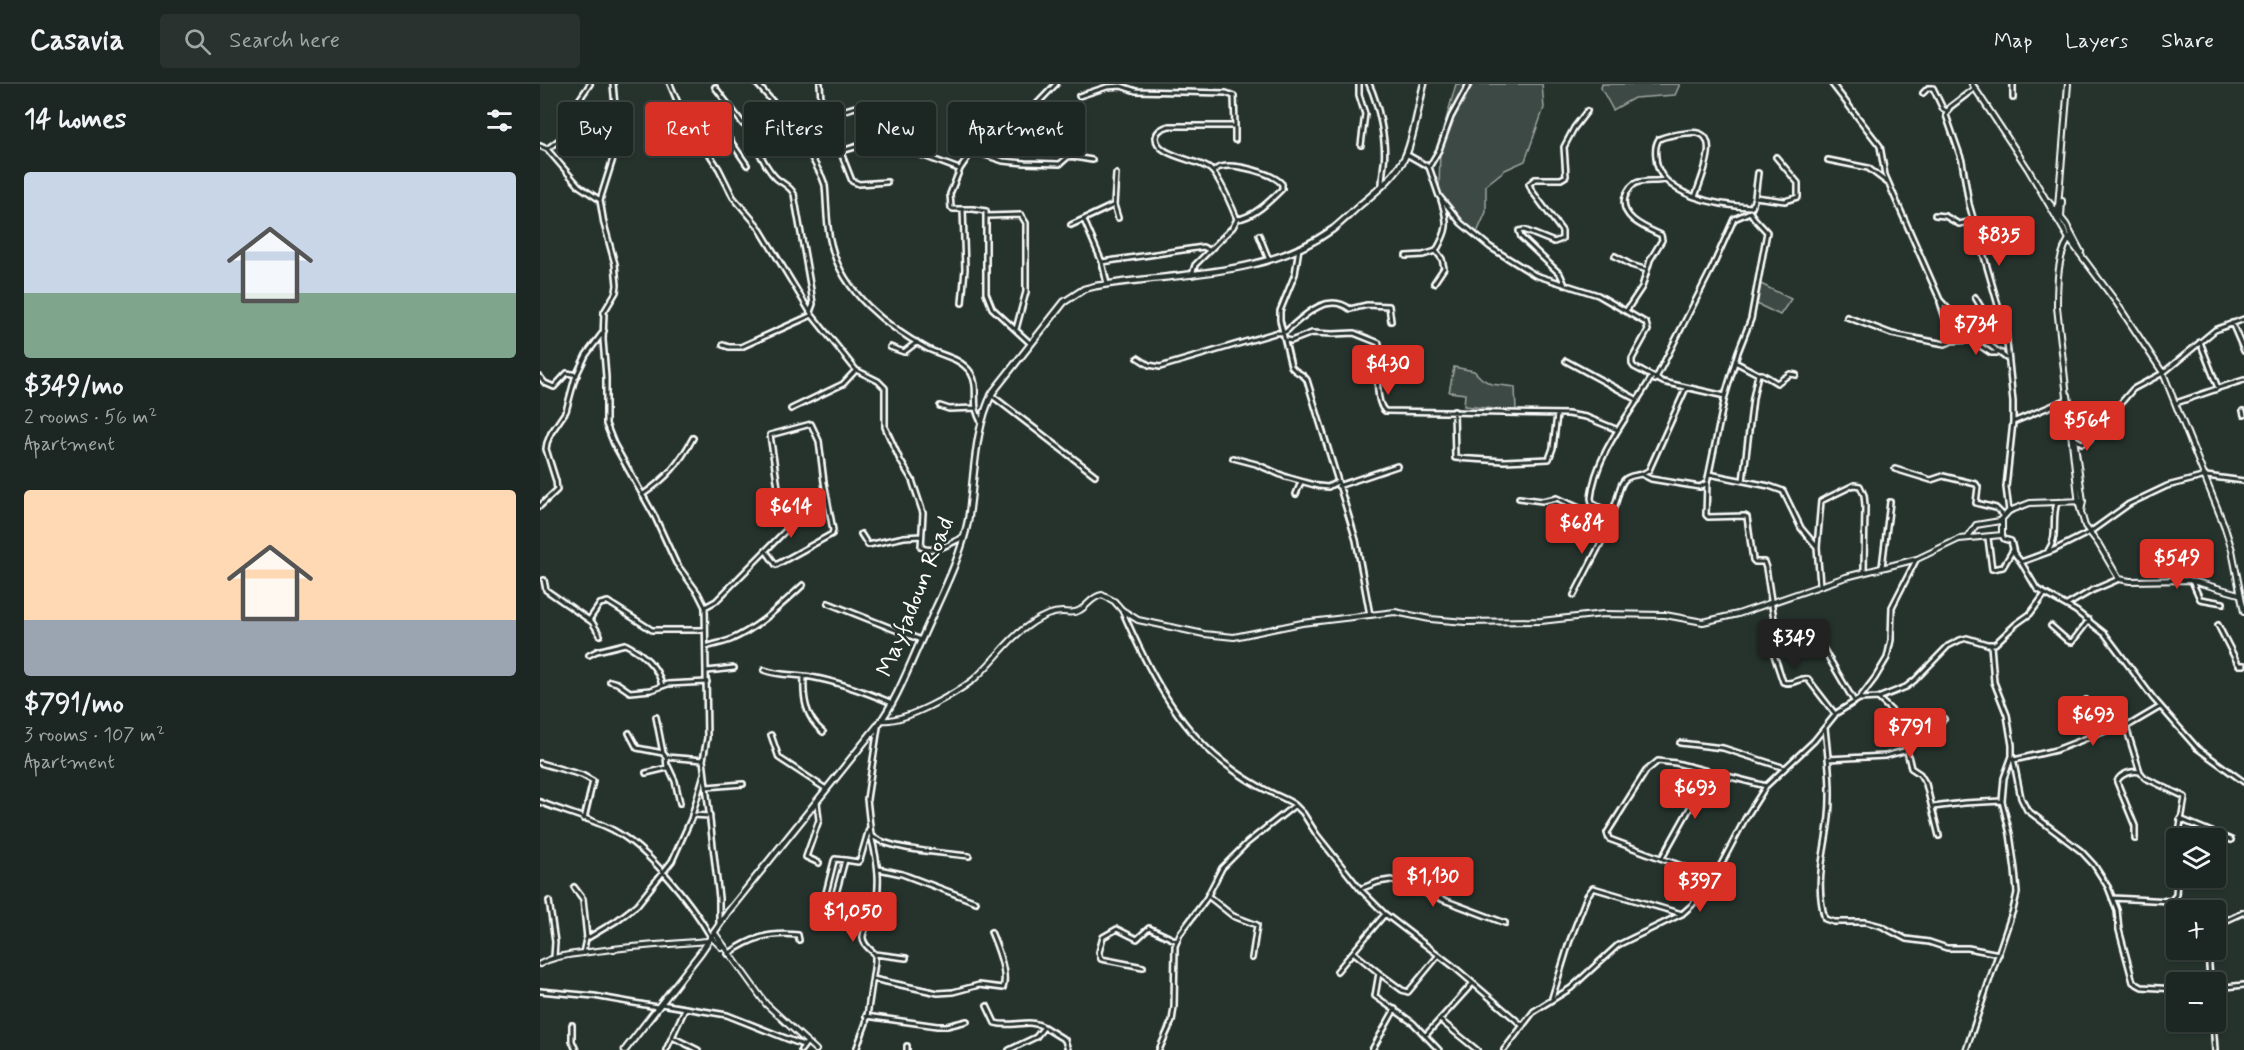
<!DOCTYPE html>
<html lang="en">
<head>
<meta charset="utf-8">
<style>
  :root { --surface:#1c2622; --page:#29322f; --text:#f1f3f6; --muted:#a0a5a5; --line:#3a4340; --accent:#d93025 }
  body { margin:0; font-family:Mynerve,sans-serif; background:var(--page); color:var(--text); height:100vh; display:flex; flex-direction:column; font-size:22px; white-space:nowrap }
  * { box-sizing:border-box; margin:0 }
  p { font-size:20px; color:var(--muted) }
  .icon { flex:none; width:33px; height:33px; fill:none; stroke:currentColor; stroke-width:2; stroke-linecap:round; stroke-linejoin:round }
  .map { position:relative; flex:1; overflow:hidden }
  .drawer { display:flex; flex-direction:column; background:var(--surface); width:540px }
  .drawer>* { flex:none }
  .top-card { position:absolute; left:18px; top:18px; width:570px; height:54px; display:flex; gap:12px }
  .tools { position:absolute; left:1626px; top:744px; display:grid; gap:12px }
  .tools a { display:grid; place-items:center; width:60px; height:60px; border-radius:6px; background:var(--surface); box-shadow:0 2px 4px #0004,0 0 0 2px var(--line); font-size:30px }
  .price { position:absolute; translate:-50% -51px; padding:0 14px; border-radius:6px; background:var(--accent); color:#fff; font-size:20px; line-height:39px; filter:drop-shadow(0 2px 3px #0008) }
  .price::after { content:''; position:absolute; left:50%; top:36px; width:18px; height:14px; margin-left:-9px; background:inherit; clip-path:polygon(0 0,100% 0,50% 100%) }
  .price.selected { background:#222; color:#fff }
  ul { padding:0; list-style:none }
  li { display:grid; align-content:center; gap:12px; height:318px; padding:0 24px }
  li span { display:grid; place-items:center; height:186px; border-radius:6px; color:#555 }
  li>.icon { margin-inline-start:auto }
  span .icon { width:108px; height:108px; fill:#fffc; stroke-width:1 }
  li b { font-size:26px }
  h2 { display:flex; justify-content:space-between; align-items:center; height:72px; padding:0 24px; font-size:26px }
  .tag { padding:0 21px; border-radius:6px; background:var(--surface); box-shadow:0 2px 4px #0004,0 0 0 2px var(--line); font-size:21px; line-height:54px }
  .tag.selected { background:var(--accent); color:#fff }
  header { display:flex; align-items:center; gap:36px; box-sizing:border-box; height:84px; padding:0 30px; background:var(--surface); border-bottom:2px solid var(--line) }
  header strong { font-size:28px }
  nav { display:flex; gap:33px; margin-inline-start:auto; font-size:21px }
  .search { width:420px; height:54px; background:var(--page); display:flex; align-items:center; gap:15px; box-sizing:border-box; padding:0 21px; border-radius:6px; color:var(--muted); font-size:22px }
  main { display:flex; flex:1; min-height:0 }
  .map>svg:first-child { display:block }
  .green { fill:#3e4944; stroke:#9ea4a2; stroke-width:1.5 }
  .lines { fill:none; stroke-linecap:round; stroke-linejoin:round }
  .street-casing { stroke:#fff; stroke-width:8 }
  .secondary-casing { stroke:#fff; stroke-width:8 }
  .primary-casing { stroke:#fff; stroke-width:9 }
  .street { stroke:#26332d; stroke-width:3 }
  .secondary { stroke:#26332d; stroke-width:4 }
  .primary { stroke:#26332d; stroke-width:4.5 }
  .labels { text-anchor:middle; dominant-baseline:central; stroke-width:5; stroke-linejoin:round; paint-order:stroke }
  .street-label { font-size:24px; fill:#fff; stroke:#26332d }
</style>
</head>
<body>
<header>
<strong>Casavia</strong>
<div class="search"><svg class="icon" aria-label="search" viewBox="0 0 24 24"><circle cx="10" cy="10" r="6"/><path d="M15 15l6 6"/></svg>Search here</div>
<nav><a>Map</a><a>Layers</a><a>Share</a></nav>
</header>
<main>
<section class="drawer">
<h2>14 homes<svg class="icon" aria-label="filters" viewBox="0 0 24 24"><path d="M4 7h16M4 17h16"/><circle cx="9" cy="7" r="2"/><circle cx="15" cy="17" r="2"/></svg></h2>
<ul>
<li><span style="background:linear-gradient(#c9d6e8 65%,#7fa58c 0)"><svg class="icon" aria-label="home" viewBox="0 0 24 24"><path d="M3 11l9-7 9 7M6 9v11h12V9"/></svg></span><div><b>$349/mo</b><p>2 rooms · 56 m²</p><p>Apartment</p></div></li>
<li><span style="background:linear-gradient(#ffd9b3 70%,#9aa5b1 0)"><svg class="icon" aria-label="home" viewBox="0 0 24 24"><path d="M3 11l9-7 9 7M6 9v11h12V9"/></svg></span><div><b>$791/mo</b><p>3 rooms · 107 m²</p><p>Apartment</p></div></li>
</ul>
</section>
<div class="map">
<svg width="1704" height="966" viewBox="0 0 1704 966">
  <rect width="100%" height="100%" fill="#26332d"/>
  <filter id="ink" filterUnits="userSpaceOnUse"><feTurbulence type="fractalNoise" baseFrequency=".0167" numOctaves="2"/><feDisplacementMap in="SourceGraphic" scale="12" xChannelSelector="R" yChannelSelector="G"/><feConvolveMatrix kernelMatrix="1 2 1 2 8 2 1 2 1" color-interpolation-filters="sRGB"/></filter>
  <g filter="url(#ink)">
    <path class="green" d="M916,0H1002L1004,24L985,77L965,86L946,101V128L935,153L899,112L900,57Z
      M1062,0H1140L1135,11L1094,14L1073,26L1061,4Z
      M1221,200L1251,215L1240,231L1217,220Z
      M914,283L934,287L942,295L951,300L975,303L976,327L924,322L925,310L909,308Z"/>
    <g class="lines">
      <defs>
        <path id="street" d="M73,0L77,44L76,65L60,116L64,140L75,180L77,201L76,208L64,228L63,256L66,293V340L74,360L115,433L136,479L158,509L165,523L167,654L163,676L179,814V839
          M130,0L141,26L179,85L193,113L218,142L272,231L316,286L338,297L345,304V343L360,376L372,396L383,429L381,463C393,471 412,458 424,453
          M217,0L256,44L282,93L285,101C287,121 286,141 291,160C302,208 347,243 388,265C403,272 421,274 431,289C438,301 434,312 436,325C437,329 439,334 441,338
          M280,0L281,16L289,31L322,21L376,37L380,43L376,69C344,53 335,57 302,67
          M819,0V11L825,30L821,61
          M829,0C838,19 847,58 844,79C843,87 842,94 842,102
          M1292,0L1340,62L1345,91L1400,216L1418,236L1466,274
          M1473,0V14
          M175,3L203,40L210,46
          M1435,4L1410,23L1406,31L1422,77L1429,120L1466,249L1473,318V338L1528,315
          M1383,9L1388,4H1393L1403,25L1407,27
          M539,12L567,3L581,2L596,7L686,9L694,12L695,42
          M244,31L233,41H219L210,46C216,63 224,82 236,94C243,100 250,102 254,110L271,206L273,220L270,228
          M289,31L294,51L312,97L319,100L347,98
          M159,50L172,59L190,56L207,81
          M0,62L7,65L31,47L39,16L50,0
          M7,65L39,102L60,116
          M433,67L463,77L485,79L520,80L529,72L552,76
          M376,69L419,85
          M866,70L889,83L899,112L921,139L950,163L995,191L1058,211L1106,239L1108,246L1092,275V280L1094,283L1123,298L1185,312
          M1288,76L1328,84L1348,99
          M889,83L899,66L911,33L929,0
          M673,88C675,86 679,83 681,83C695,79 733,89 742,100V105C731,116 713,134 697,135
          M1155,113C1161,94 1186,43 1147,49C1138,50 1128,51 1119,55C1115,61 1115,66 1116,73C1117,112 1181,122 1212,123
          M1215,113L1218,89
          M574,121L578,134
          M1212,123L1215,113L1245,117L1258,113V99L1236,73
          M1395,131L1405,132L1419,140L1434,137
          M447,132L481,131L486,139V208L476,245
          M544,136L562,178L567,200
          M531,141L574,121L576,90
          M719,151L729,176
          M759,164L755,190L740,227V236L751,282C755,289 763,289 767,296L816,456L830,531
          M866,172L883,171L896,167C908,146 909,140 901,116
          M1075,172L1091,181L1107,186
          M562,178L663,163L669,166
          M652,191L655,181L693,143L697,135C692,123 680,93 670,85C657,75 615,72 616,53C617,46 623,44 629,42H695V56
          M894,199L904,184L902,175L896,167
          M1025,201L1020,190L981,153L979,147L984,146L1014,158L1022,155V147L992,107L989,100L995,95H1021L1026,92L1024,63L1034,44L1047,27
          M1435,213L1460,255L1467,257
          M422,219L425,185L423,125
          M1086,227L1102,203L1110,176L1122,156L1121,151C1106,144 1079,134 1085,113C1087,108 1090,101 1096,99C1104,96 1115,98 1124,96
          M1307,233L1352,250L1405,260L1410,258L1411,253L1400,218
          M1692,239L1704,267
          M747,256L751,257L772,249L793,250L814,249L839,259C839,275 833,317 845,327L1028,330L1046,333L1078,346
          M1411,257L1431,256L1451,269H1462
          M1660,258L1678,304L1704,296
          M491,260L452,224L446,209V127L433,125H413L411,124L410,110L420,85L437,60L491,26L516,0
          M183,261L189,263H201L272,231
          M350,263L364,268L377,258
          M598,274L609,281L620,283L735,249C736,249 744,249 745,248C748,247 749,244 752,242C768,228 789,209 810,225L827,221L849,222L851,237
          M1026,277L1098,316
          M1195,278L1218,290
          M839,283L875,290
          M0,293L5,299L14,303L27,289L37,291
          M1111,294C1089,333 1056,368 1051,414L1052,419C1058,423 1067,427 1073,425C1079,416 1078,399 1087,394C1095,389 1101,393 1109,386L1146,304
          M1115,296L1172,184L1194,135L1210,128L1214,134L1227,148L1211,235L1198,268L1185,312L1167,399L1166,431L1168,433L1205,432L1207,433L1213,476L1215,478H1224L1226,484L1234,535L1230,550V559L1243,598C1252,602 1259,593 1268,595L1295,630L1319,615
          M451,311L555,391
          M1636,319L1677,305
          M400,322L409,325L436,324
          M251,325L303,300L316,286
          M914,327L915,374L964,377L1009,375L1013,364L1017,331
          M1703,327L1704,331
          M1535,355L1542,359L1548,357L1593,305L1623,289L1675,246L1704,235
          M693,374L716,380L746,393L778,402L788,403L797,398
          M1355,385L1391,396L1403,392L1436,400L1438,403L1436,419L1456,424L1464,432
          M1169,390L1229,402L1243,407L1261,444L1277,463L1280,501
          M1103,391L1111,395L1160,403L1167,399
          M1203,397L1213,314L1218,290H1222L1237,299L1250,290L1256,291
          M1704,397L1666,392L1627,402L1589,420L1550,448L1514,466L1481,478L1497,505L1536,527L1565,550L1613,614L1657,664L1704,698
          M798,402L857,382
          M756,410L761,398
          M102,411C127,394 139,380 153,354
          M979,414L1002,417L1017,414L1057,432L1069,426
          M0,422L17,406L16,397L6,365L7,359L11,349L26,327L35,294L46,271L64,247
          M1469,427L1466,403L1473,338
          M1035,444L1040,436L1049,428
          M321,450L328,461L364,453L381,452
          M1462,451L1464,455L1471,457L1474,469L1481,478
          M1448,454L1452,485L1463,483L1473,466
          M1277,463L1281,417L1314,401L1320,402L1324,411L1325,421L1324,487
          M1508,467C1519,452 1511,435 1517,419
          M1376,476L1352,523L1351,556L1347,574L1335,594L1319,615L1338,614L1366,603L1375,596L1408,562L1420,556L1427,554L1447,560H1455L1476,540L1490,530L1505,510
          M1342,483L1350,418
          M4,496L6,506L52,538L60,551
          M1652,497L1660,515L1683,519
          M1034,511L1063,455L1068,441L1063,430
          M288,519L381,556
          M1527,521L1551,507L1579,495
          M165,523L176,517L249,443L248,433L239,410L230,351L271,340L279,357L284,398L293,446L292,450L236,481L226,467
          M582,526C606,581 635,641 684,679C697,689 715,701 730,708C739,713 747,715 755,721
          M49,536L60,520L68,518L112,546H165
          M1678,541L1697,578L1699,581H1704
          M1511,542L1528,557L1532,558L1549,536
          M166,563C174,560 182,559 190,556C218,544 240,522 263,501
          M1283,564L1314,617
          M49,571L57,567L85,560C101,568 119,583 122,602
          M224,586C239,592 255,590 271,593C299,598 326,608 352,619
          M167,587L194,584
          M264,592C263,614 265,633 283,648
          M70,597L77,599L90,608L111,606L128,600L167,598
          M1546,616L1555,651
          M116,633L123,669
          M338,643L327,715L331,751C348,766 405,769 429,772
          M1586,643L1600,688L1605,694L1645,713L1638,754
          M1285,644C1288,673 1292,704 1289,733C1285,771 1274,796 1285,835L1294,838H1326L1341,842L1366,855L1389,858L1407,864H1428L1459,870
          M89,649L97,664L123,669L126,673L163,676
          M1368,649L1381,647L1404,635
          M231,651L239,674L286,705
          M1140,659L1183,664L1245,684
          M1366,663L1371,684L1380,690L1386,700L1399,752
          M1473,674L1481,714L1487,726L1541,767L1554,781L1568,803L1577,826L1579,846L1593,898L1602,903L1636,905
          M1288,675L1345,672L1364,667C1377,644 1353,629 1338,614
          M1474,676L1516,666L1568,646L1586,643L1620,623
          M0,679L42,691L53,697L44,735
          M128,682L135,697L140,719
          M106,689L127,684L126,673
          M167,703L203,700
          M0,718C24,728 50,734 73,746C109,765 151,818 171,853
          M277,718L279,736L266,773L279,779
          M1393,723L1424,719L1462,717
          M152,731L170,732
          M1640,735L1691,756
          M1595,755V742L1577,698C1579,690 1593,686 1600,688
          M1122,774L1170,688
          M339,785L362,790L436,818
          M1174,794L1069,755L1067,749L1106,687L1118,677L1136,679L1226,702
          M34,803L43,815L47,854
          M820,805L838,798L851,796L965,839
          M668,812L693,832L717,841L712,874
          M1572,814L1631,817L1636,811L1637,794
          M9,817L15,858L14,873
          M283,821L294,777L295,775L305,776
          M292,824L305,776L318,778L320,776L329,745
          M1676,841L1704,828
          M1668,866L1670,898
          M813,868L839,889L835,912L873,939L899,966
          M43,869L46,855L76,837L97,821L132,777L151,735L164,690
          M188,870C211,854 229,848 258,851L259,856
          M335,870L366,874
          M603,883L561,875L559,868L563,853L577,845L597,855L609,844L637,857
          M797,887L845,830
          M839,889L862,906L868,908L898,872
          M333,895L398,909L413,908L439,901L463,904C468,890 457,862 451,848
          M1676,904L1704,901
          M0,907L54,912L117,923
          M1012,914L1029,859L1047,812L1053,804L1142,830
          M121,920L187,931L263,961
          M447,922L455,939C472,944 490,934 504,943
          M326,932L397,942H407L427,937
          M900,936L937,966
          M1673,938L1675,966
          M32,941V957L36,966
          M885,952L932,900
          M132,953L158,966
          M126,966L145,925
          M261,966L267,958
          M316,966L326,939L335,878V870C330,865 322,860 323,852C324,844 331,837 333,830C342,802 338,779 331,751
          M367,966V962
          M469,966L496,953L504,943L525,956L528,966
          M619,966L632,937L634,923L635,862L640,850L666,815L682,784L707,759L755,721L763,729L777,751L820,805L845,830L913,882L983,942
          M832,966L855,925
          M964,966L994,927L1031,904L1078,861L1142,830L1152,821L1174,794L1205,735L1226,702L1274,657L1295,631
          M1426,966L1473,826L1477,809L1475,786L1470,750L1462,717L1464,694L1472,672V661L1467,631L1454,598L1451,561"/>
        <path id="secondary" d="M1432,0L1488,85L1529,155L1576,218L1623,289L1684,441L1692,466L1704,528
          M1508,117L1526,140L1541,168
          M1521,133L1522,117
          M1517,135L1528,0
          M1532,151C1517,168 1517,201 1517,223L1539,421L1545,442L1558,459L1579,495L1590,497L1649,496L1699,510
          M1528,311L1543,417L1541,428
          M1428,453L1436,441L1460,437L1469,427L1490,419L1543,417
          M342,636C364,639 415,610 433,596C454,578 468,554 492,539C501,533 511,528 522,528C528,528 534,530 540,526C549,521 551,513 562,511L574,517L582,526L598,536L664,550L694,553L762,539L855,528L890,535L925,538L1001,537L1063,530L1125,531L1163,538L1198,530L1306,493L1377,475L1419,455L1462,451V435
          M174,848L226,920L276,966
          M171,853L181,863
          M0,880C16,871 31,871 49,868C89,862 128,860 168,857"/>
        <path id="primary" d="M85,966L161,868L188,828L338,641C358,614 369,582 383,552C399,515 420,477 428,437C435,395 433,347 453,308L524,218L544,205L556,202C635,188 724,195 793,145C802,138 811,129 820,121C837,107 857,91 866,71C875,49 878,23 884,0"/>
      </defs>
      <use href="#street" class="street-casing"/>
      <use href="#secondary" class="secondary-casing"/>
      <use href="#primary" class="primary-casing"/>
      <use href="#street" class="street"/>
      <use href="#secondary" class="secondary"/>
      <use href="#primary" class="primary"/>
    </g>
  </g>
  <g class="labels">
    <g class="street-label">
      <text transform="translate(376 513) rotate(-68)">Mayfadoun Road</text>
    </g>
  </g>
</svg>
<div class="tools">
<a><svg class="icon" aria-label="layers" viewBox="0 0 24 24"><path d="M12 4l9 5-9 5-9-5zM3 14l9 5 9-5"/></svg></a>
<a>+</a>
<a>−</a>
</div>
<b class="price" style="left:1459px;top:183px">$835</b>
<b class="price" style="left:1436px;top:272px">$734</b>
<b class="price" style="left:848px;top:312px">$430</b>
<b class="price" style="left:1547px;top:368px">$564</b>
<b class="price" style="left:251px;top:455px">$614</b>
<b class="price" style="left:1042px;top:471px">$684</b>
<b class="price" style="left:1637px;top:506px">$549</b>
<b class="price selected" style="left:1254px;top:586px">$349</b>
<b class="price" style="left:1553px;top:663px">$693</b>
<b class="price" style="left:1370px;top:675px">$791</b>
<b class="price" style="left:1155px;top:736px">$693</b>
<b class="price" style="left:893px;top:824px">$1,130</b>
<b class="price" style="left:1160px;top:829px">$397</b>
<b class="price" style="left:313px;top:859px">$1,050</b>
<div class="top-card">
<a class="tag">Buy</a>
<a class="tag selected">Rent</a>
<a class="tag">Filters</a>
<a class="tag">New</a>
<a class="tag">Apartment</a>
</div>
</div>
</main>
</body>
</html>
